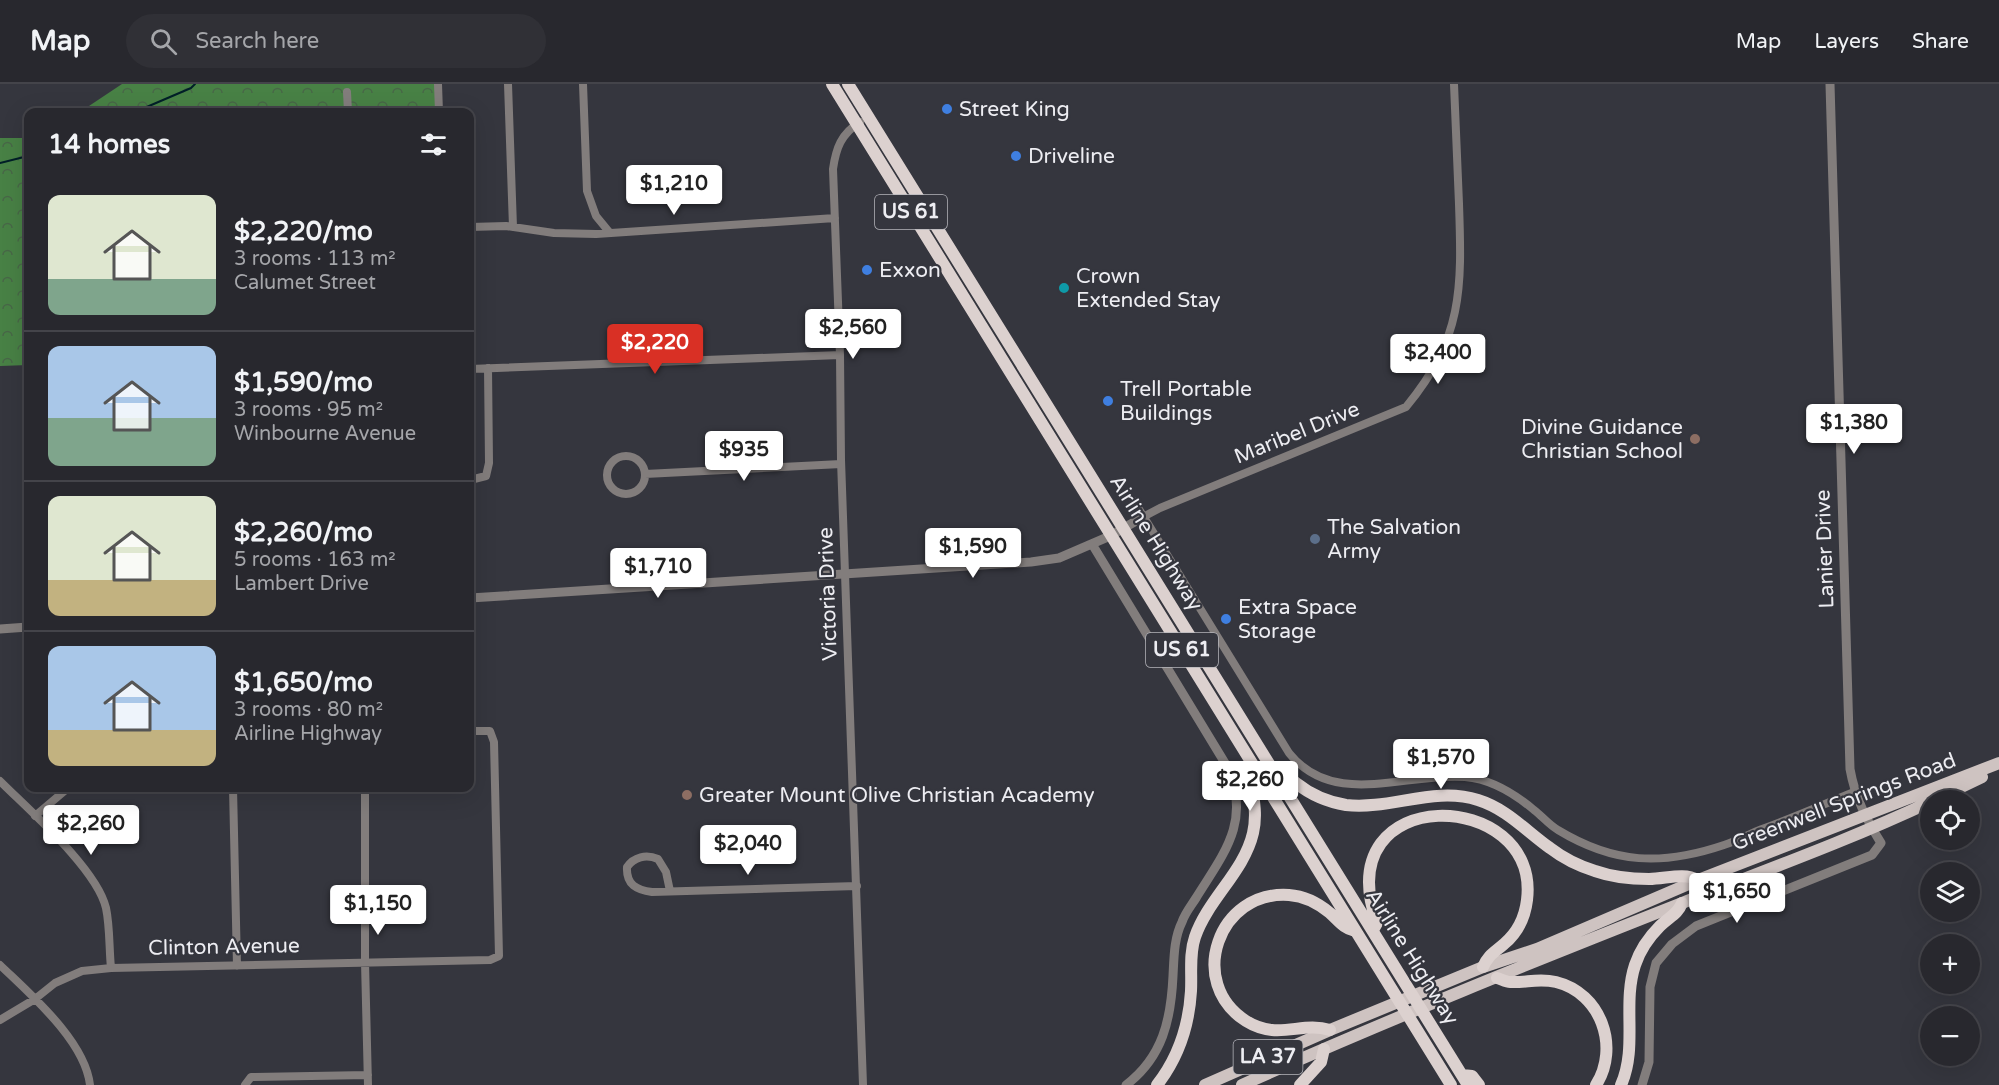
<!DOCTYPE html>
<html lang="en">
<head>
<meta charset="utf-8">
<style>
  :root { --surface:#28282e; --page:#303036; --text:#f1f3f6; --muted:#a5a6aa; --line:#44444a; --accent:#d93025 }
  body { margin:0; font-family:"Varela Round",sans-serif; background:var(--page); color:var(--text); height:100vh; display:flex; flex-direction:column; font-size:22px; white-space:nowrap }
  * { box-sizing:border-box; margin:0 }
  p { font-size:20px; color:var(--muted) }
  .icon { flex:none; width:33px; height:33px; fill:none; stroke:currentColor; stroke-width:2; stroke-linecap:round; stroke-linejoin:round }
  .map { position:relative; flex:1; overflow:hidden }
  .drawer { position:absolute; left:24px; top:24px; width:450px; height:684px; display:flex; flex-direction:column; background:var(--surface); border-radius:12px; box-shadow:0 6px 24px #0002,0 0 0 2px var(--line) }
  .drawer>* { flex:none }
  .fabs { position:absolute; left:1920px; top:706px; display:grid; gap:12px }
  .fabs a { display:grid; place-items:center; width:60px; height:60px; border-radius:50%; background:var(--surface); box-shadow:0 6px 24px #0002,0 0 0 2px var(--line); font-size:30px }
  .price { position:absolute; translate:-50% -51px; padding:0 14px; border-radius:6px; background:#fff; color:#222; font-size:20px; line-height:39px; filter:drop-shadow(0 2px 3px #0008) }
  .price::after { content:''; position:absolute; left:50%; top:36px; width:18px; height:14px; margin-left:-9px; background:inherit; clip-path:polygon(0 0,100% 0,50% 100%) }
  .price.selected { background:var(--accent); color:#fff }
  ul { padding:0; list-style:none }
  li { display:flex; align-items:center; gap:18px; height:150px; padding:0 24px }
  li+li { border-top:2px solid var(--line) }
  li span { display:grid; place-items:center; flex:none; width:168px; height:120px; border-radius:12px; color:#555 }
  li>.icon { margin-inline-start:auto }
  span .icon { width:72px; height:72px; fill:#fffc; stroke-width:1 }
  li b { font-size:26px }
  h2 { display:flex; justify-content:space-between; align-items:center; height:72px; padding:0 24px; font-size:26px }
  header { display:flex; align-items:center; gap:36px; box-sizing:border-box; height:84px; padding:0 30px; background:var(--surface); border-bottom:2px solid var(--line) }
  header strong { font-size:28px }
  nav { display:flex; gap:33px; margin-inline-start:auto; font-size:21px }
  .search { width:420px; height:54px; background:var(--page); display:flex; align-items:center; gap:15px; box-sizing:border-box; padding:0 21px; border-radius:33px; color:var(--muted); font-size:22px }
  .map>svg:first-child { display:block }
  .forest { fill:url(#forest-crowns) }
  .lines { fill:none; stroke-linecap:round; stroke-linejoin:round }
  .stream { stroke:#001f28; stroke-width:2 }
  .minor { stroke:#827d7c; stroke-width:8 }
  .tertiary { stroke:#827d7c; stroke-width:9 }
  .primary { stroke:#cec3c1; stroke-width:12 }
  .trunk { stroke:#dcd1cf; stroke-width:12 }
  .shop-dot { fill:#3f7fe0; stroke:#35363e; stroke-width:2 }
  .culture-dot { fill:#0f9aa8; stroke:#35363e; stroke-width:2 }
  .education-dot { fill:#8d6e63; stroke:#35363e; stroke-width:2 }
  .service-dot { fill:#5c6f8a; stroke:#35363e; stroke-width:2 }
  .labels { text-anchor:middle; dominant-baseline:central; stroke-width:4.5; stroke-linejoin:round; paint-order:stroke }
  .shield { fill:#35363e; stroke:#b6b6bc; stroke-width:1.5 }
  .shield-label { font-size:20px; font-weight:bold; fill:#ededf2 }
  .poi-label { font-size:21px; fill:#ededf2; stroke:#35363e; text-anchor:start }
  .street-label { font-size:21px; fill:#ededf2; stroke:#35363e }
</style>
</head>
<body>
<header>
<strong>Map</strong>
<div class="search"><svg class="icon" aria-label="search" viewBox="0 0 24 24"><circle cx="10" cy="10" r="6"/><path d="M15 15l6 6"/></svg>Search here</div>
<nav><a>Map</a><a>Layers</a><a>Share</a></nav>
</header>
<div class="map">
<svg width="1999" height="1001" viewBox="0 0 1999 1001">
  <defs>
    <pattern id="forest-crowns" width="20" height="18" patternUnits="userSpaceOnUse" patternTransform="scale(1.5)"><rect width="20" height="18" fill="#488145"/><path d="M2 6a3 3 0 1 1 6 0M12 15a3 3 0 1 1 6 0" fill="none" stroke="#486747"/></pattern>
  </defs>
  <rect width="100%" height="100%" fill="#35363e"/>
  <path class="forest" d="M122,0H436L437,28H80Z
    M0,54H28V281L0,282Z"/>
  <g class="lines">
    <path class="stream" d="M135,28L191,4L195,0
      M0,79L28,72"/>
    <path class="minor" d="M438,0L439,28
      M508,0L513,143
      M583,0L587,107L596,132L610,149
      M347,8L348,28
      M860,38C841,50 836,64 833,85L840,271L841,376L863,1001
      M470,143L506,142L554,149L596,150L835,134
      M470,285L840,271
      M607 391a19 19 0 1 1 38 0a19 19 0 1 1-38 0Z
      M645,390L841,380
      M470,396L486,392L489,379L488,284
      M1134,417L1289,669C1334,725 1405,688 1465,693C1490,695 1515,710 1534,726C1542,732 1549,741 1558,746C1614,780 1662,782 1724,761C1737,757 1749,750 1762,745C1793,734 1824,720 1854,708
      M1143,433L1160,424L1406,323C1463,254 1462,205 1459,120C1457,80 1456,40 1454,0
      M0,697C29,726 97,785 106,824C110,843 109,864 111,884
      M233,704L237,882
      M365,704V878L368,1001
      M35,732L68,704
      M670,807L666,788L658,775C646,770 634,773 627,783C626,801 637,806 652,808L857,802
      M0,881C31,911 85,957 90,1001
      M0,936L35,915L55,899L82,887L111,884L490,876L499,872L494,658L490,647H470
      M245,1001L251,993L368,991"/>
    <path class="tertiary" d="M1092,460L1228,684C1251,738 1224,769 1196,814C1191,822 1185,829 1182,838C1174,854 1174,873 1173,892C1171,935 1163,973 1126,1001
      M470,514L1031,478L1059,474L1110,452L1143,433
      M0,545L28,543
      M1642,1001L1649,978L1650,903L1656,879L1672,860L1696,842L1872,771L1881,759C1866,735 1855,713 1850,685L1830,0"/>
    <path class="primary" d="M1932,717L1982,693
      M1205,1001L1330,946L1483,883L1537,865L1698,796L1999,679
      M1242,1001C1387,936 1535,877 1682,819C1766,786 1849,756 1930,718"/>
    <path class="trunk" d="M832,0L1451,1001
      M848,0L1468,1001
      M1271,682C1283,685 1287,692 1296,699C1311,711 1328,718 1346,721C1391,726 1434,702 1478,716C1507,725 1526,747 1550,764C1563,774 1579,782 1595,787C1612,793 1631,795 1649,795C1666,795 1683,788 1698,796
      M1373,846L1377,839C1326,696 1541,704 1527,816C1525,833 1517,849 1504,860C1495,868 1488,871 1483,883
      M1497,894C1501,895 1506,898 1510,898C1526,899 1538,894 1556,898C1601,909 1620,963 1596,1001
      M1330,946C1301,937 1278,957 1246,937C1186,899 1218,806 1289,811C1304,812 1318,819 1330,829C1339,837 1343,844 1355,847
      M1462,991L1472,992L1479,1001
      M1157,1001C1178,974 1189,941 1191,907C1192,889 1189,870 1195,853C1208,815 1244,788 1253,749C1259,723 1249,704 1252,681
      M1300,1001L1321,978L1324,965
      M1621,1001C1638,963 1622,920 1635,881C1640,866 1649,853 1660,842C1669,833 1678,830 1682,819"/>
  </g>
  <g class="shop-dot">
    <circle cx="947" cy="25" r="6"/>
    <circle cx="1016" cy="72" r="6"/>
    <circle cx="867" cy="186" r="6"/>
    <circle cx="1108" cy="317" r="6"/>
    <circle cx="1226" cy="535" r="6"/>
  </g>
  <circle class="culture-dot" cx="1064" cy="204" r="6"/>
  <g class="education-dot">
    <circle cx="1695" cy="355" r="6"/>
    <circle cx="687" cy="711" r="6"/>
  </g>
  <circle class="service-dot" cx="1315" cy="455" r="6"/>
  <g class="labels">
    <g class="shield">
      <rect x="875" y="111" width="72" height="34" rx="4.5"/>
      <rect x="1146" y="549" width="72" height="34" rx="4.5"/>
      <rect x="1233.5" y="956" width="69" height="34" rx="4.5"/>
    </g>
    <g class="shield-label">
      <text x="911" y="128">US 61</text>
      <text x="1182" y="566">US 61</text>
      <text x="1268" y="973">LA 37</text>
    </g>
    <g class="poi-label">
      <text x="959" y="25">Street King</text>
      <text x="1028" y="72">Driveline</text>
      <text x="879" y="186">Exxon</text>
      <text x="1076" y="192">Crown<tspan x="1076" dy="24">Extended Stay</tspan></text>
      <text x="1120" y="305">Trell Portable<tspan x="1120" dy="24">Buildings</tspan></text>
      <text x="1683" y="343" text-anchor="end">Divine Guidance<tspan x="1683" dy="24">Christian School</tspan></text>
      <text x="1327" y="443">The Salvation<tspan x="1327" dy="24">Army</tspan></text>
      <text x="1238" y="523">Extra Space<tspan x="1238" dy="24">Storage</tspan></text>
      <text x="699" y="711">Greater Mount Olive Christian Academy</text>
    </g>
    <g class="street-label">
      <text transform="translate(1297 349) rotate(-22)">Maribel Drive</text>
      <text transform="translate(1156 459) rotate(58)">Airline Highway</text>
      <text transform="translate(1825 465) rotate(-92)">Lanier Drive</text>
      <text transform="translate(828 510) rotate(-92)">Victoria Drive</text>
      <text transform="translate(1844 718) rotate(-21)">Greenwell Springs Road</text>
      <text transform="translate(224 863) rotate(-1)">Clinton Avenue</text>
      <text transform="translate(1412 873) rotate(58)">Airline Highway</text>
    </g>
  </g>
</svg>
<div class="fabs">
<a><svg class="icon" aria-label="locate" viewBox="0 0 24 24"><circle cx="12" cy="12" r="6"/><path d="M12 2v4M12 18v4M2 12h4M18 12h4"/></svg></a>
<a><svg class="icon" aria-label="layers" viewBox="0 0 24 24"><path d="M12 4l9 5-9 5-9-5zM3 14l9 5 9-5"/></svg></a>
<a>+</a>
<a>−</a>
</div>
<b class="price" style="left:674px;top:132px">$1,210</b>
<b class="price" style="left:853px;top:276px">$2,560</b>
<b class="price selected" style="left:655px;top:291px">$2,220</b>
<b class="price" style="left:1438px;top:301px">$2,400</b>
<b class="price" style="left:1854px;top:371px">$1,380</b>
<b class="price" style="left:744px;top:398px">$935</b>
<b class="price" style="left:973px;top:495px">$1,590</b>
<b class="price" style="left:658px;top:515px">$1,710</b>
<b class="price" style="left:1441px;top:706px">$1,570</b>
<b class="price" style="left:1250px;top:728px">$2,260</b>
<b class="price" style="left:91px;top:772px">$2,260</b>
<b class="price" style="left:748px;top:792px">$2,040</b>
<b class="price" style="left:1737px;top:840px">$1,650</b>
<b class="price" style="left:378px;top:852px">$1,150</b>
<section class="drawer">
<h2>14 homes<svg class="icon" aria-label="filters" viewBox="0 0 24 24"><path d="M4 7h16M4 17h16"/><circle cx="9" cy="7" r="2"/><circle cx="15" cy="17" r="2"/></svg></h2>
<ul>
<li><span style="background:linear-gradient(#dfe7d0 70%,#7fa58c 0)"><svg class="icon" aria-label="home" viewBox="0 0 24 24"><path d="M3 11l9-7 9 7M6 9v11h12V9"/></svg></span><div><b>$2,220/mo</b><p>3 rooms · 113 m²</p><p>Calumet Street</p></div></li>
<li><span style="background:linear-gradient(#a9c7e8 60%,#7fa58c 0)"><svg class="icon" aria-label="home" viewBox="0 0 24 24"><path d="M3 11l9-7 9 7M6 9v11h12V9"/></svg></span><div><b>$1,590/mo</b><p>3 rooms · 95 m²</p><p>Winbourne Avenue</p></div></li>
<li><span style="background:linear-gradient(#dfe7d0 70%,#c2b280 0)"><svg class="icon" aria-label="home" viewBox="0 0 24 24"><path d="M3 11l9-7 9 7M6 9v11h12V9"/></svg></span><div><b>$2,260/mo</b><p>5 rooms · 163 m²</p><p>Lambert Drive</p></div></li>
<li><span style="background:linear-gradient(#a9c7e8 70%,#c2b280 0)"><svg class="icon" aria-label="home" viewBox="0 0 24 24"><path d="M3 11l9-7 9 7M6 9v11h12V9"/></svg></span><div><b>$1,650/mo</b><p>3 rooms · 80 m²</p><p>Airline Highway</p></div></li>
</ul>
</section>
</div>
</body>
</html>
